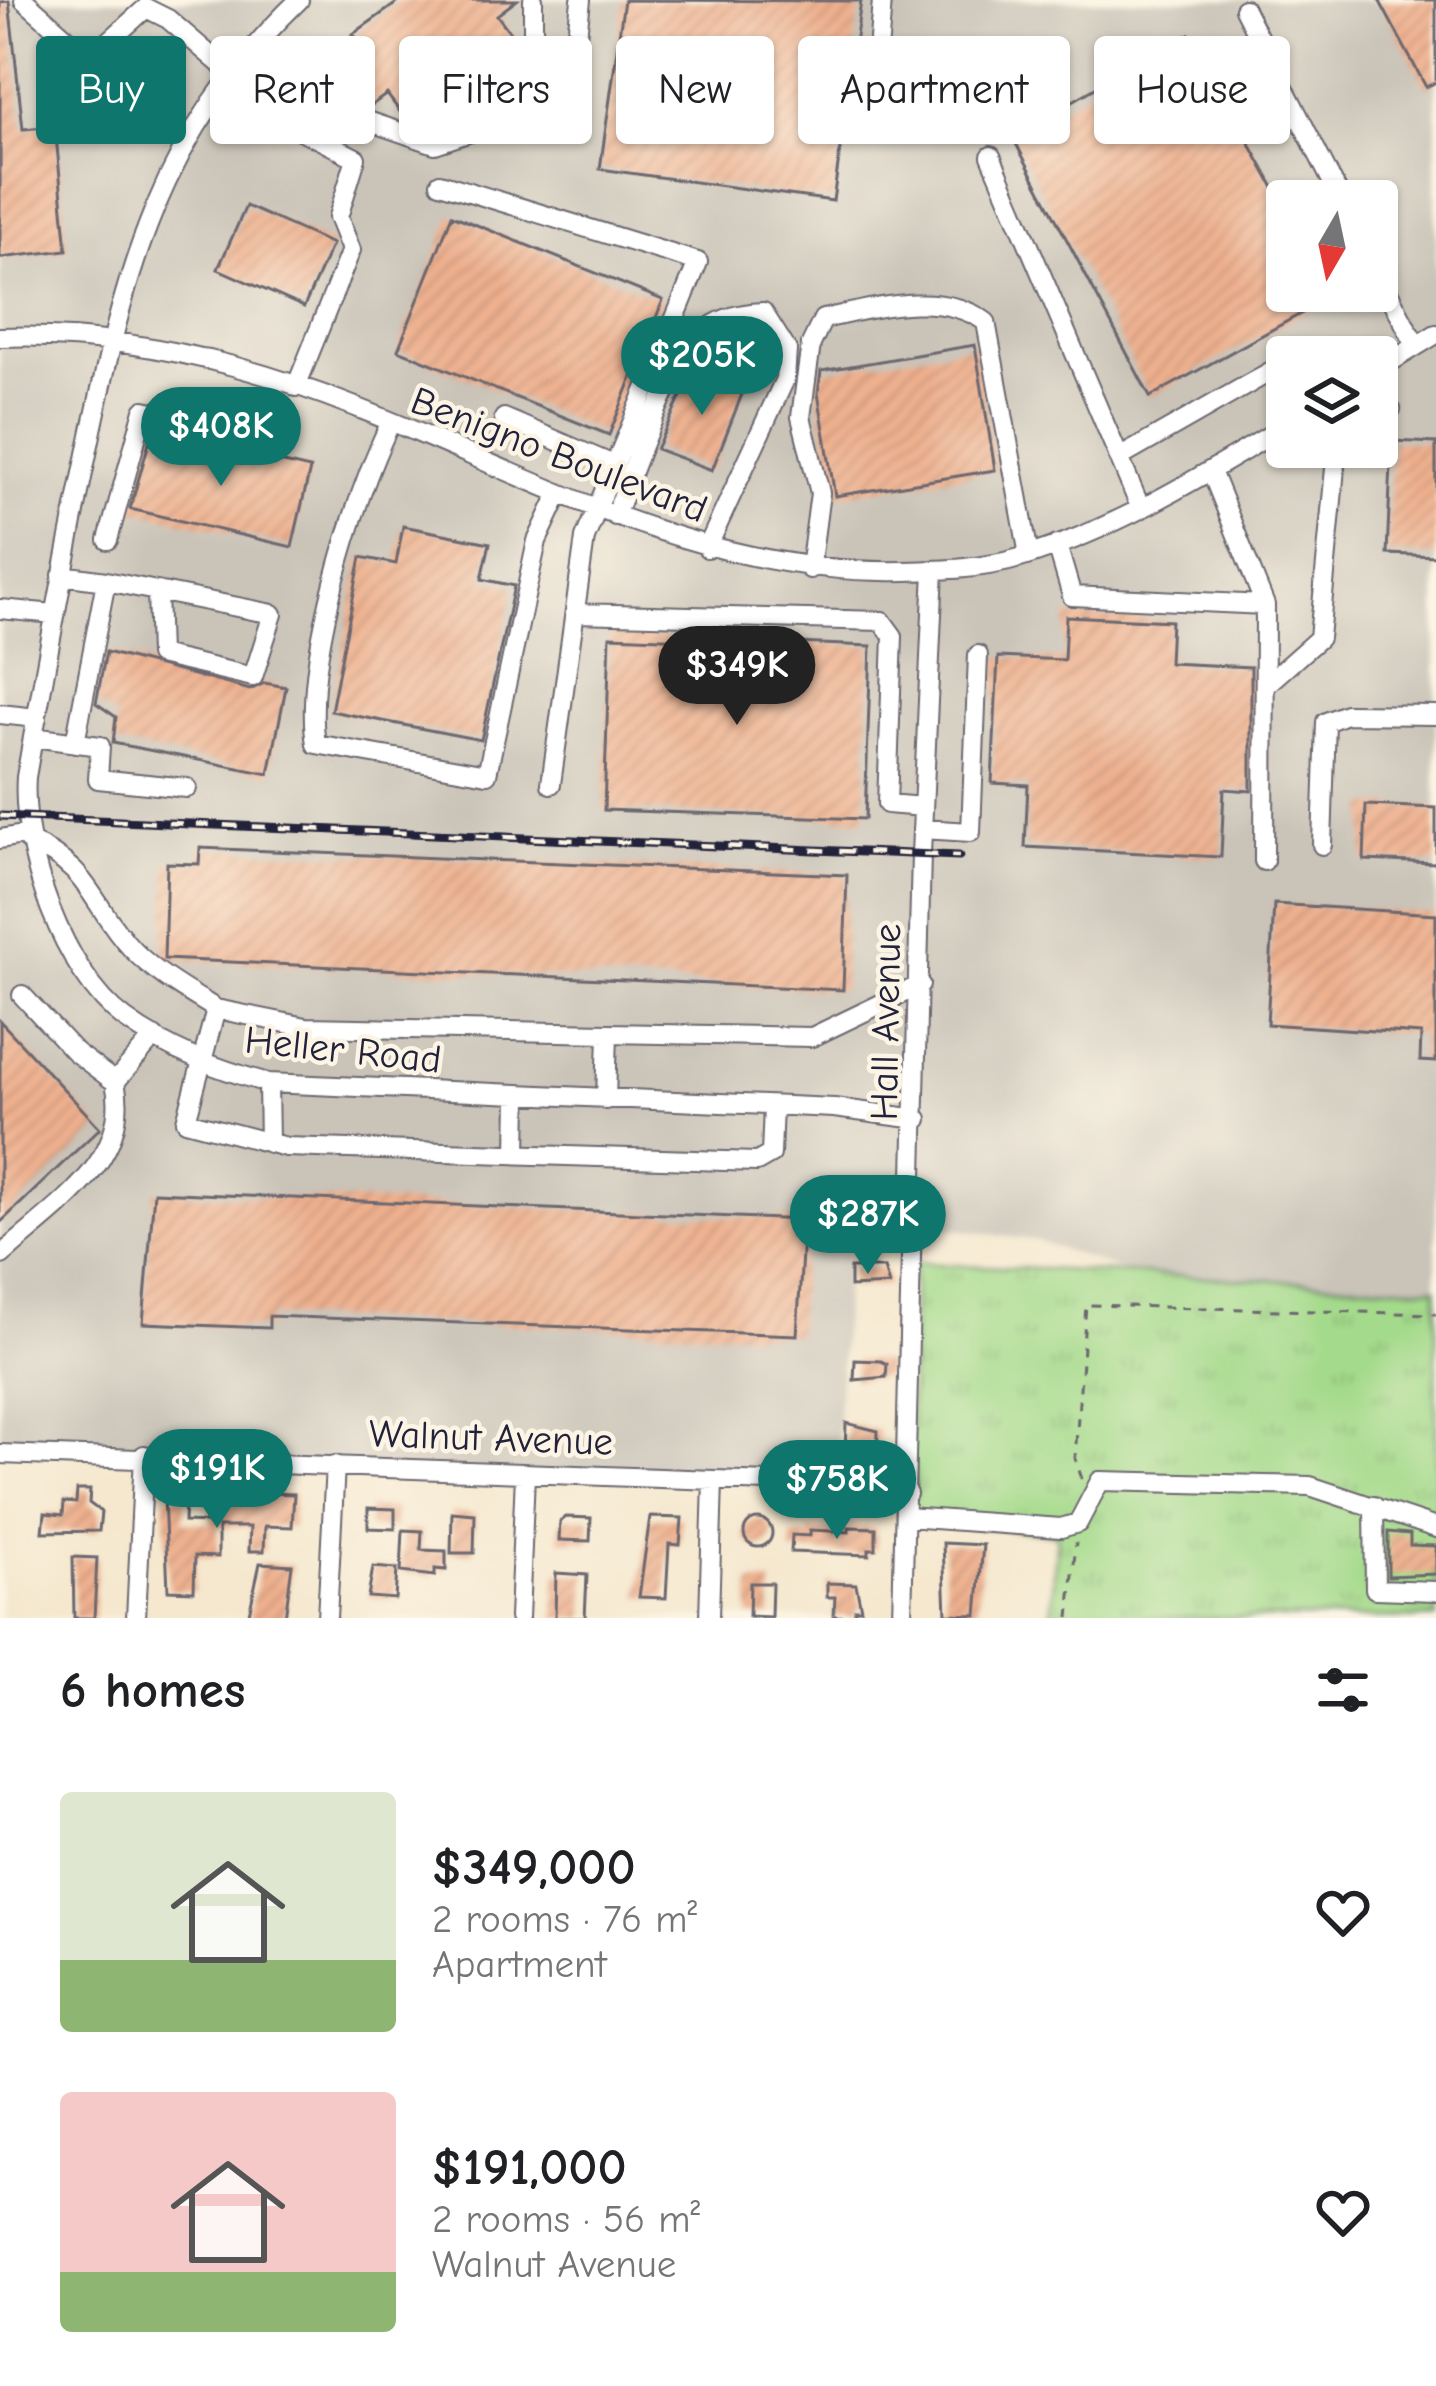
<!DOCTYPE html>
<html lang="en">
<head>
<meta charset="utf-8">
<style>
  :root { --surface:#fff; --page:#f6f6f6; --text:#202124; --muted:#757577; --accent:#0f766e }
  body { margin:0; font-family:"Comic Neue",sans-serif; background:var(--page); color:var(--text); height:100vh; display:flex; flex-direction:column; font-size:45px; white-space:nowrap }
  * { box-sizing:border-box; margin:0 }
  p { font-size:39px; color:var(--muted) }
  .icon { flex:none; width:66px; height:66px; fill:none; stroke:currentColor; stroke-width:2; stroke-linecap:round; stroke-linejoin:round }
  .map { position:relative; height:1618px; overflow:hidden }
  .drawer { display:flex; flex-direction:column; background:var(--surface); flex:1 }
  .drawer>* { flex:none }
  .guide { position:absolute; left:36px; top:36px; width:1365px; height:108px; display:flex; gap:24px }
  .needle { width:78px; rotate:189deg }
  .buttons { position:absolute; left:1266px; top:180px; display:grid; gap:24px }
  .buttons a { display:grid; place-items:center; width:132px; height:132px; border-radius:12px; background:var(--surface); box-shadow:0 3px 9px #0004; font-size:60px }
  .price { position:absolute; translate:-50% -102px; padding:0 27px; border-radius:42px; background:var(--accent); color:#fff; font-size:39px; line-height:78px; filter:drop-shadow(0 3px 6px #0008) }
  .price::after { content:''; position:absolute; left:50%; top:72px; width:36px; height:27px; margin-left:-18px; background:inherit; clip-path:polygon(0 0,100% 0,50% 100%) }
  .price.on { background:#222; color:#fff }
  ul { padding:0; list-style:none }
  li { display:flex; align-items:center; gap:36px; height:300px; padding:0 60px }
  li span { display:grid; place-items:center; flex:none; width:336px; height:240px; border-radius:12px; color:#555 }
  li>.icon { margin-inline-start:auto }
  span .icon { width:144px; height:144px; fill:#fffc; stroke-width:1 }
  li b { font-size:51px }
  h2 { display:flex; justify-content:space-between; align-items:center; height:144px; padding:0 60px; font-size:51px }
  .tag { padding:0 42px; border-radius:12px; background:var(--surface); box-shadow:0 3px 9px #0004; font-size:42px; line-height:108px }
  .tag.on { background:var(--accent); color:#fff }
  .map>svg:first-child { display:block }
  .industrial { fill:#c9c3b8; fill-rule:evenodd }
  .park { fill:url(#park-tufts); stroke:#637e63; stroke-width:3 }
  .building { fill:url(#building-hatch) }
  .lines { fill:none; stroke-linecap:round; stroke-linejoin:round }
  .minor-casing { stroke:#6c676f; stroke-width:22 }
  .path { stroke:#6c676f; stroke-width:3; stroke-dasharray:9 9; stroke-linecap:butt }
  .minor { stroke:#fff; stroke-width:18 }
  .rail-casing { stroke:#22223b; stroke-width:9 }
  .rail { stroke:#fcf5e5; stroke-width:4.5; stroke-dasharray:14; stroke-linecap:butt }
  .labels { text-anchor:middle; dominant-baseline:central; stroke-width:9; stroke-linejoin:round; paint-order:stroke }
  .street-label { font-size:39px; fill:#22223b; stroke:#fcf5e5 }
</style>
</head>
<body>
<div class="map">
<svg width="1436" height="1618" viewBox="0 0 1436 1618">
  <defs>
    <pattern id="park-tufts" width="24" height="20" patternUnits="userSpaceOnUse" patternTransform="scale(3)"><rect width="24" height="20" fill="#a4da8b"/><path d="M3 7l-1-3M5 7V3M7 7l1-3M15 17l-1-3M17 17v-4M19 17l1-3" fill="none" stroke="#8dbb79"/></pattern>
    <pattern id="building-hatch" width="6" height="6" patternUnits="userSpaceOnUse" patternTransform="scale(3)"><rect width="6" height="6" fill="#eeb08e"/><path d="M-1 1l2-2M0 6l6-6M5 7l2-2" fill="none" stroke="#cc977b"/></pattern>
  </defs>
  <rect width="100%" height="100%" fill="#fcf5e5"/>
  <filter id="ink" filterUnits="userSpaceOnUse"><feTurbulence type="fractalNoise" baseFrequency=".00833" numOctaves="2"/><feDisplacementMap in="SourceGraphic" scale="24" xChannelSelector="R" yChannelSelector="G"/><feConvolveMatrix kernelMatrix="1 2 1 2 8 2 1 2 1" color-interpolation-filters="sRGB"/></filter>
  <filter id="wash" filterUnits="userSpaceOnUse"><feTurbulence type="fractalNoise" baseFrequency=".004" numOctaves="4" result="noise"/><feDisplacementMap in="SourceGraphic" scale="48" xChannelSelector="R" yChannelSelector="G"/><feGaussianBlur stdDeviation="2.7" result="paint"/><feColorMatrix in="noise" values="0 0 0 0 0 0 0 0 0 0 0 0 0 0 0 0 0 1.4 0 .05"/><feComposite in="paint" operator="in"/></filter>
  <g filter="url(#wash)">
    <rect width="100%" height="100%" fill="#f5e8cf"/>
    <path class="industrial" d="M0,0H1436V1304L1198,1298L1039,1241L848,1214L835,1488L0,1449ZM1287,201H1377V291H1287ZM1287,357H1377V447H1287Z"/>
    <path class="park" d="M914,1263L1436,1288V1618H1051L1057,1534L908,1521Z"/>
    <g id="blocks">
      <path class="building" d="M401,0H517L497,15L520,46V56L423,126L406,120L387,94L369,107L363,105L330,61L358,40L353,34Z
        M624,0L861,1L833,201L600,169Z
        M1379,0H1436V82L1426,87Z
        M9,1L23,129L55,126L67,250L0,258V2Z
        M1189,34L1287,211V291H1342L1150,397L1012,136Z
        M246,206L332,244L304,307L218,269Z
        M452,215L663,300L609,435L398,350Z
        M975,345L995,470L835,496L818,393L821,371Z
        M696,365L746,384L712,470L656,449Z
        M152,432L310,469L292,547L130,509Z
        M1392,441L1436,443V556L1387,554Z
        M403,526L490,543L482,579L514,586L481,740L331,711L361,557L396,564Z
        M1066,616L1171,621L1169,663L1251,667V791L1224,789L1221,857L1025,847L1028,785L992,783L998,657L1064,660Z
        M610,636L871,646L865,819L604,810Z
        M106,652L250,690L265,683L286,687L269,774L113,743L116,717L96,703Z
        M1366,805L1436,808V863L1364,860Z
        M200,848L847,875L843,990L164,959L167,863L199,864Z
        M1274,904L1436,914V1062L1420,1061L1421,1034L1267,1024Z
        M0,1021L100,1128L0,1223Z
        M154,1192L804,1220L797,1335L269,1316V1328L143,1323Z
        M850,1268H884L889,1285L850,1287Z
        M855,1360L881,1361L887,1364L886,1377L854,1380Z
        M846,1423L878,1431L877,1457L845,1456Z
        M77,1490H90L89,1503L101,1512L99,1531L43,1532L45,1513L63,1515L64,1502L76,1503Z
        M266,1493L294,1494L292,1527L265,1526L264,1551H249L250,1527H218V1557L195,1556L194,1591L168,1590L164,1497L185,1498L184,1522L211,1523L212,1500L265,1501Z
        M368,1508L395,1509V1529L368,1528Z
        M452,1512L475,1514L474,1553H451Z
        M566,1517L591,1518L590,1541L559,1540L560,1522Z
        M650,1517L682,1518L680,1545L669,1544L666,1598L639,1597Z
        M744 1533a14 14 0 1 1 28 0a14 14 0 1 1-28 0Z
        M849,1527L876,1528V1549H869V1555L791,1552L792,1535L810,1536V1530L849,1532Z
        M403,1530L422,1531L421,1550L446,1551V1570L435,1569V1576L401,1572Z
        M1388,1532L1410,1534V1545L1436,1546V1574L1388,1576Z
        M943,1543L983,1545L977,1615L946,1614Z
        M73,1557L97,1558L94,1618H74Z
        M260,1563L292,1565L285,1618H248Z
        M373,1567L397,1569L395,1599L368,1597Z
        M556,1573L587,1575L585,1618H555Z
        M750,1583H772L771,1617L749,1616Z
        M827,1583L856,1584L861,1609H855L854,1617L834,1616L835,1597H827Z"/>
    </g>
  </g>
  <g filter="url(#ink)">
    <use href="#blocks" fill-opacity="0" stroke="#6c676f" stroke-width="3"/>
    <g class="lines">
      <defs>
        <path id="minor" d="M24,0L102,69
          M299,0C158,136 125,271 87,454C64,562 45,669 26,777C21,851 63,973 125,1019C169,1051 217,1069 268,1083L834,1108L918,1119
          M1244,9L1342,201
          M222,91L356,158L338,217L351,250L296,387
          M875,91L882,0
          M96,102L106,44L146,8L168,19L233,75L435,144L533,111V0
          M566,135L581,0
          M991,156L1141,509
          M440,183L698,262L585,538L551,784
          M1377,270L1416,346
          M0,337C77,334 159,346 233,366C464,428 655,577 904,571C943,570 983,569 1020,558C1117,529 1202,476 1287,425
          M1296,357H1324
          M1377,370L1436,334
          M1377,383L1391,409L1377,424
          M504,418L616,466
          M390,424C353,499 303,662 316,744L487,774L537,541L559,494
          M1119,458L1287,362
          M1211,471L1265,605
          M615,516C635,466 666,370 704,332C719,318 742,313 763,312L787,350L785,379L707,548
          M108,540L144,410L231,428
          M1057,545L1072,596L1265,605L1264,861
          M810,569L820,493L801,417L811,344L823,319C875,308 941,289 986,322L1029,555
          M62,575L106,581
          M0,609L55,614
          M575,613L882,621L893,636L887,804L923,807
          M1268,683L1319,638L1337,447
          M0,714L37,718
          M33,737L100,746L98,779L187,788
          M75,743L106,581L273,614L253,677L159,655L157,591
          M922,829L971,832L978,655
          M0,839L28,834
          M29,842C91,867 92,907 132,949C156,974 187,991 216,1009
          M1322,845L1326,722L1346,714L1436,715
          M22,995L75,1052L115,1082L154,1037
          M608,1033L306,1027L216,1009L186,1121L286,1147L757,1162L771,1154L773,1106
          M268,1083L269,1143
          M606,1100L608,1033L812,1037L920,985
          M517,1154L518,1097
          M2,1255C53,1208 133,1161 115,1082
          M0,1454L800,1483L907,1494
          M1374,1506L1375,1589L1436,1591
          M906,1517L1061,1528L1078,1523L1100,1481L1310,1486L1436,1528
          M136,1618L144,1455
          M327,1618L335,1465
          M519,1618L525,1474
          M709,1618L713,1480
          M902,1618L921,854L934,570"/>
      </defs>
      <use href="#minor" class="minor-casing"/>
      <path class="path" d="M1082,1479L1075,1458L1086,1305L1436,1314
        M1069,1618L1076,1542"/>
      <use href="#minor" class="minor"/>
      <defs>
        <path id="rail" d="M0,816L959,856"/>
      </defs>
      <use href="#rail" class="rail-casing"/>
      <use href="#rail" class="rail"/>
    </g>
  </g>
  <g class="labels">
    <g class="street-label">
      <text transform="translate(559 455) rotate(21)">Benigno Boulevard</text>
      <text transform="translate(886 1022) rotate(-89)">Hall Avenue</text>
      <text transform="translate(343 1050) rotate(6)">Heller Road</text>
      <text transform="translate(491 1438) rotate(2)">Walnut Avenue</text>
    </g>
  </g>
</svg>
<div class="buttons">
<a><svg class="needle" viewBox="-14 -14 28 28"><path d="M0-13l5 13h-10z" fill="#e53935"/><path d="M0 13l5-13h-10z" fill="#757577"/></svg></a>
<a><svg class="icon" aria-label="layers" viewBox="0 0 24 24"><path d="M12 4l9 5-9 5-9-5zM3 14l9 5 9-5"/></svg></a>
</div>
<b class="price" style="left:702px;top:418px">$205K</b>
<b class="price" style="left:221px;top:489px">$408K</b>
<b class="price on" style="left:737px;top:728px">$349K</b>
<b class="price" style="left:868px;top:1277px">$287K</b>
<b class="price" style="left:217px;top:1531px">$191K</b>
<b class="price" style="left:837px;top:1542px">$758K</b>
<div class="guide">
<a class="tag on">Buy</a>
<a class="tag">Rent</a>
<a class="tag">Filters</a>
<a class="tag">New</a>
<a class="tag">Apartment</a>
<a class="tag">House</a>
</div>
</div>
<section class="drawer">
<h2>6 homes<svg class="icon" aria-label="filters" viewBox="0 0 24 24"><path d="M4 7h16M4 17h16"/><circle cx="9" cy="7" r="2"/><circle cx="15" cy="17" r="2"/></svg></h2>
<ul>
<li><span style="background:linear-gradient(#dfe7d0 70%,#8fb573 0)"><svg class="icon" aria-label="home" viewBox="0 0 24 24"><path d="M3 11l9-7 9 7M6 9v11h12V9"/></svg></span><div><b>$349,000</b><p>2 rooms · 76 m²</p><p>Apartment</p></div><svg class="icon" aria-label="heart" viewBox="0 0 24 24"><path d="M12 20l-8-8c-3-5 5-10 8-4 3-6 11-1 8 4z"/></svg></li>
<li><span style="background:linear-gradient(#f6c9c9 75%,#8fb573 0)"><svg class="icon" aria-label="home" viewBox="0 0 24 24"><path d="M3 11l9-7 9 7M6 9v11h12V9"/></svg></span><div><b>$191,000</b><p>2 rooms · 56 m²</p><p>Walnut Avenue</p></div><svg class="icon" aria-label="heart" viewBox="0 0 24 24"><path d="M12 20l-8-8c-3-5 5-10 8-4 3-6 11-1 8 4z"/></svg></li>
</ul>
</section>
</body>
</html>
